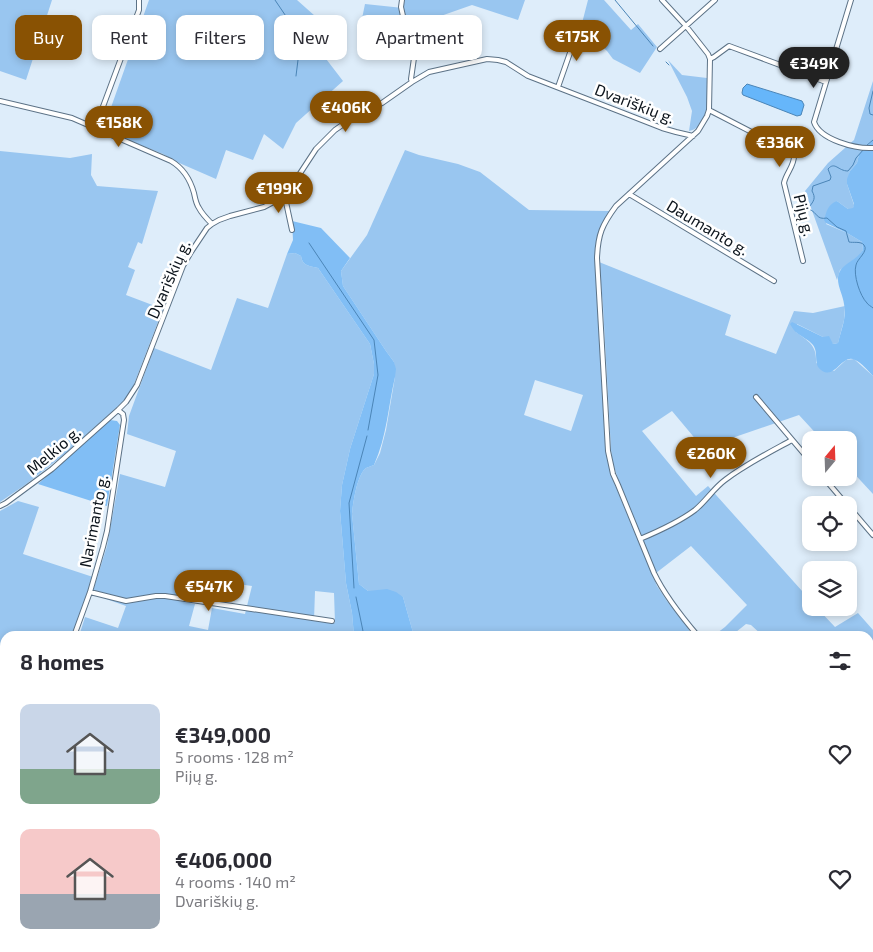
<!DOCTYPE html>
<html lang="en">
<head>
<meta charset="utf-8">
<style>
  :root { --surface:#fff; --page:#f2f2f3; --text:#2b2b33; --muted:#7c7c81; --accent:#895203 }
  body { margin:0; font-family:"Exo 2",sans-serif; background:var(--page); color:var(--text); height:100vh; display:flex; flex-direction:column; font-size:19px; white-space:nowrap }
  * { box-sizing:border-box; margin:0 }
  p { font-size:16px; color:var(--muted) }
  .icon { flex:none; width:28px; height:28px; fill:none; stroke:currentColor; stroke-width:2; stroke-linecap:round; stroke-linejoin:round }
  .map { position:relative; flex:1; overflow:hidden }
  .panel { position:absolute; left:0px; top:631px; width:874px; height:321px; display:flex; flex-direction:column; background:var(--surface); border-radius:15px 15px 0 0; box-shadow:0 2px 8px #0003 }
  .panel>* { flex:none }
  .hud { position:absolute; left:15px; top:15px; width:500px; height:45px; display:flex; gap:10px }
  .needle { width:32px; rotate:19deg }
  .tools { position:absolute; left:802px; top:431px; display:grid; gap:10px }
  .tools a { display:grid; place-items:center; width:55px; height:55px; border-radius:10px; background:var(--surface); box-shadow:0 2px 8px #0003; font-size:25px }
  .price { position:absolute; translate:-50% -42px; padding:0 11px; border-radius:18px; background:var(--accent); color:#fff; font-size:16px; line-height:32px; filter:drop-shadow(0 1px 2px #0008) }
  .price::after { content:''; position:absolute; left:50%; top:30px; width:15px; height:11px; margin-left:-8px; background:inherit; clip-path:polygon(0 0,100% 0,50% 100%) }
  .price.current { background:#222; color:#fff }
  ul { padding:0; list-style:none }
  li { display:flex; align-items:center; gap:15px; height:125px; padding:0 20px }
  li span { display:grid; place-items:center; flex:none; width:140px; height:100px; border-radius:10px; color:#555 }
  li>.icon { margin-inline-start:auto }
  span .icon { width:60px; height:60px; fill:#fffc; stroke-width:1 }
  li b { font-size:21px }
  h2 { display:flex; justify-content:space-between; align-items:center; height:60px; padding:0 20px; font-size:21px }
  .pill { padding:0 18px; border-radius:10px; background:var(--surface); box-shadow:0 2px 8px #0003; font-size:18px; line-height:45px }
  .pill.current { background:var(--accent); color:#fff }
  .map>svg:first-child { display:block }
  .green { fill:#99c6f0; fill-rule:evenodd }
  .forest { fill:#81bef5 }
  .water { fill:#66b6fa; stroke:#4b85b7 }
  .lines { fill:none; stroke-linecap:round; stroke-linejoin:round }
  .stream { stroke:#4b85b7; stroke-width:1 }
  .minor-casing { stroke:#5c7286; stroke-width:6 }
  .minor { stroke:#fff; stroke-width:4 }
  .labels { text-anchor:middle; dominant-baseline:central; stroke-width:5; stroke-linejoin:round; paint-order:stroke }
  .street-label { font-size:16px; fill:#0b131b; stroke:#fff }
</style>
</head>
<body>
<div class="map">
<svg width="873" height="952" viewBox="0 0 873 952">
  <rect width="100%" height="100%" fill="#deedfa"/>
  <path class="green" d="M0,0H52L26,80L0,71Z
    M149,0H297L315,16L320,25V51L343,81L296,123L283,149L264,134L253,160L226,150L216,179L177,162L163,154L103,130Z
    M405,0H525L518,20L472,5L435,18L402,24L373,56L358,38L365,4L403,8Z
    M588,0H604L631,30L638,24L657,47L640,73L613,59L607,51L581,27Z
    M668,60L682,75L707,78C707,94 711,127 689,131L692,111L687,97Z
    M873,81V140L859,154L857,163L850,171L847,184L854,205L853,209H848L837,201L826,224L847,233L862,242L863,250L860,255L840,270L837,280L805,191L828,163L854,140Z
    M405,150L419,155L458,164L480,172L529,210L610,211C601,226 596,235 595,252L605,437L606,452L613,480L657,586L667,601L688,628L692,636H414L403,597L376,591H368L359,584L352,514C353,503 357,475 366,468C369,467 371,466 374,465L380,453L386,430L395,377L394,362L386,351L343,286L341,271L367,235ZM535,380L583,395L571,431L524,415Z
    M0,151L70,158L92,154L91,175L97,186L158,191L142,244L138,242L128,267L135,270L126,295L163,309L133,387L126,399L65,454L25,485L0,502Z
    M295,253L301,256C302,266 310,266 318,268L370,344L374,364V374L350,449L342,485L340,511L346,583L352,613L354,636H79L85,617L118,628L126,606L92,594L107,546L120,474L165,487L176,451L127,434L129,416L154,348L211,370L237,298L268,308L287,254ZM186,570L204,571L199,598L228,602L231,583L252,586L245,614L212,608L208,630L189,626L195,604L179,601ZM315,591L334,593L335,623L314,620Z
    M599,262L731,315L725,335L776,354L794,311L813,313L845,306L844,320L838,343L833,344L823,337L797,324L796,332C809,342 817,345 816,363L834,371L846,360L854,359L873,376V494L849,468V440H822L799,415L732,438L708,454L672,411L642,431L696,496L708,486L811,601V608H817L835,627L858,613L873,630V666L869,671V636H763L751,625L746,624L731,636H713L725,627L747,605L691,546L656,573L620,484L613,464L611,450L603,306Z
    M18,501L39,507L23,554L93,577L72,636H5V848L0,865V511Z
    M5,876V948H608L606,952L598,951L595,952H0V894Z
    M634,948H840L844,952H640Z"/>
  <path class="forest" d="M873,140V376C868,371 862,363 855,360C842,353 835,381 821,370C813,364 819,353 813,345C809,340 802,337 797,333C794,331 792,327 790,324L792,322L823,337L829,336L833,344L838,343C841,330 847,317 844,304C843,294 834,281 840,271C844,264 857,259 863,250L862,242L847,233L826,223L824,220C827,211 827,205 837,201L848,209L853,208L854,204L847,184V179L850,171L857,163L859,154Z
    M292,221L321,228L350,258L341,271L343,286L386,351L394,362L396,369L395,377C388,407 387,436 374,465C371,466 369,467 366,468C357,475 353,503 352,514L359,584L368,591L387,589L396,592L403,597L414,636H354L352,613L346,583L340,511L342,485L350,449L374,374V364L370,344L318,268C310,266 302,266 301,256L295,253L287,254L293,240Z
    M110,420L117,421L120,425L107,506L38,484Z"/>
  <path class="water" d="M747,84L802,101L804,105L801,115L797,116L743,95L742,93L743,88Z"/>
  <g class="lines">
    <path class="stream" d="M275,0L298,34L300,44L296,76
      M615,0L653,46
      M666,62L669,65
      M873,91L869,108L870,114L873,115
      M866,146L873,140
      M864,149L856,158L853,165L848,171C838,171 835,161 828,169L831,177L830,180L813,186L812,191C816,198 814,201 809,207V209C818,213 816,220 827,218L837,227L846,231L849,242C853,243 861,241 864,245C869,251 857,259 856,265C853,275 860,296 867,303C868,305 871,306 873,308
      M309,243L374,340L378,375L368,430
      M354,588L349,503L367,436
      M356,597L364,636
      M489,948L492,952
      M629,948L635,952
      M571,952L587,948"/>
    <defs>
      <path id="minor" d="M402,0L401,7L405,25L416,44L411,79L412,82
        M662,0L686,26L708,54L710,59L709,110L707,116L698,131L616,206C602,225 598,234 597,258L608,451L613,474L618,485L654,573C665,596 681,616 698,636
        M851,0L814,122C820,140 856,149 873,148
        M660,49L715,0
        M710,59L714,57L729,46L826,82
        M558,87L578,30
        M0,101L72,118L171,161C183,168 190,179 194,193C195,198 196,204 199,208C202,214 207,219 212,224
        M709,110L792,153L794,155C795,165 786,173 784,183L803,261
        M95,128L139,10V0
        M284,193L292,230
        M629,194L774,281
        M756,397L811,462
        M824,478L847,505
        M0,506L6,503L52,469L118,410L126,402L137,385L183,266L191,252L207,228L212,224L219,220L230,216L264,207L279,199L297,178L316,149L335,130L354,117L382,103L412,82L429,72L487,59L498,60L506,62L528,76L621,112L662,128L676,132L693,136
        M849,507L873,535
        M640,539C659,531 679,522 695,510C706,501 714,488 725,480C746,464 770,452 792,440
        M90,592L126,601L156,596H165L332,621
        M74,636L90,592L103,547L107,531L124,420L123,414L118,410
        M869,804L873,809
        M0,877L5,860
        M0,888L5,890
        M869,893L873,888
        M196,948L211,952
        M220,952L224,948
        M609,952L610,948"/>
    </defs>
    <use href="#minor" class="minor-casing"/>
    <use href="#minor" class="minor"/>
  </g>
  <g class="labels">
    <g class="street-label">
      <text transform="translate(635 103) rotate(21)">Dvariškių g.</text>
      <text transform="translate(805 215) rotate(76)">Pijų g.</text>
      <text transform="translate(708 227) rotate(31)">Daumanto g.</text>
      <text transform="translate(168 279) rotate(-66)">Dvariškių g.</text>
      <text transform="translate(53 450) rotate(-40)">Melkio g.</text>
      <text transform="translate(93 521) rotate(-79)">Narimanto g.</text>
    </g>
  </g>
</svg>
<div class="tools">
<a><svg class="needle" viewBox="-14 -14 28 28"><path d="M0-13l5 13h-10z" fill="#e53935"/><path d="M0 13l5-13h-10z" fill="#7c7c81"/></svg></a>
<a><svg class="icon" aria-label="locate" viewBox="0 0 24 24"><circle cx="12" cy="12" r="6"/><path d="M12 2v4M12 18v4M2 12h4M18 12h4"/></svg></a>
<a><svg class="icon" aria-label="layers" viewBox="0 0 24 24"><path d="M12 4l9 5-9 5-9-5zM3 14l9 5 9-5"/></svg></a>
</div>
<b class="price" style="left:577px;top:62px">€175K</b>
<b class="price current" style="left:814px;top:89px">€349K</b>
<b class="price" style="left:346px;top:133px">€406K</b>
<b class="price" style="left:119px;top:148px">€158K</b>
<b class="price" style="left:780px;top:168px">€336K</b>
<b class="price" style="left:279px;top:214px">€199K</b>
<b class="price" style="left:711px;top:479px">€260K</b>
<b class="price" style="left:209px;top:612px">€547K</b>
<div class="hud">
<a class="pill current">Buy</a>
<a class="pill">Rent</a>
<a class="pill">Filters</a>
<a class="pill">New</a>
<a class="pill">Apartment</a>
</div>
<section class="panel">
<h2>8 homes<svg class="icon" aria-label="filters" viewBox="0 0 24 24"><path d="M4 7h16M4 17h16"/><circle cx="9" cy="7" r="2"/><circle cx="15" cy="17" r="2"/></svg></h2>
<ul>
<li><span style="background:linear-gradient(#c9d6e8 65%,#7fa58c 0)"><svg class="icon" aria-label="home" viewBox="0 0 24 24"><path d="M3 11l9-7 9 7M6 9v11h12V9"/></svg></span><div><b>€349,000</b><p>5 rooms · 128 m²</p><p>Pijų g.</p></div><svg class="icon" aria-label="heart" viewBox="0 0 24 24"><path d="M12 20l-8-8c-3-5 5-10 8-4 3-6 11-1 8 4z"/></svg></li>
<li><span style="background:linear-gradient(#f6c9c9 65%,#9aa5b1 0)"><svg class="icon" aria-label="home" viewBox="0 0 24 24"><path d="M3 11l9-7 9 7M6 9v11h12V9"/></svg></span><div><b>€406,000</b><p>4 rooms · 140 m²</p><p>Dvariškių g.</p></div><svg class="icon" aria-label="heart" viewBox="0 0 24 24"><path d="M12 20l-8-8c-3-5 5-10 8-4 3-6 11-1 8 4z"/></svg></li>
</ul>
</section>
</div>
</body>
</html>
